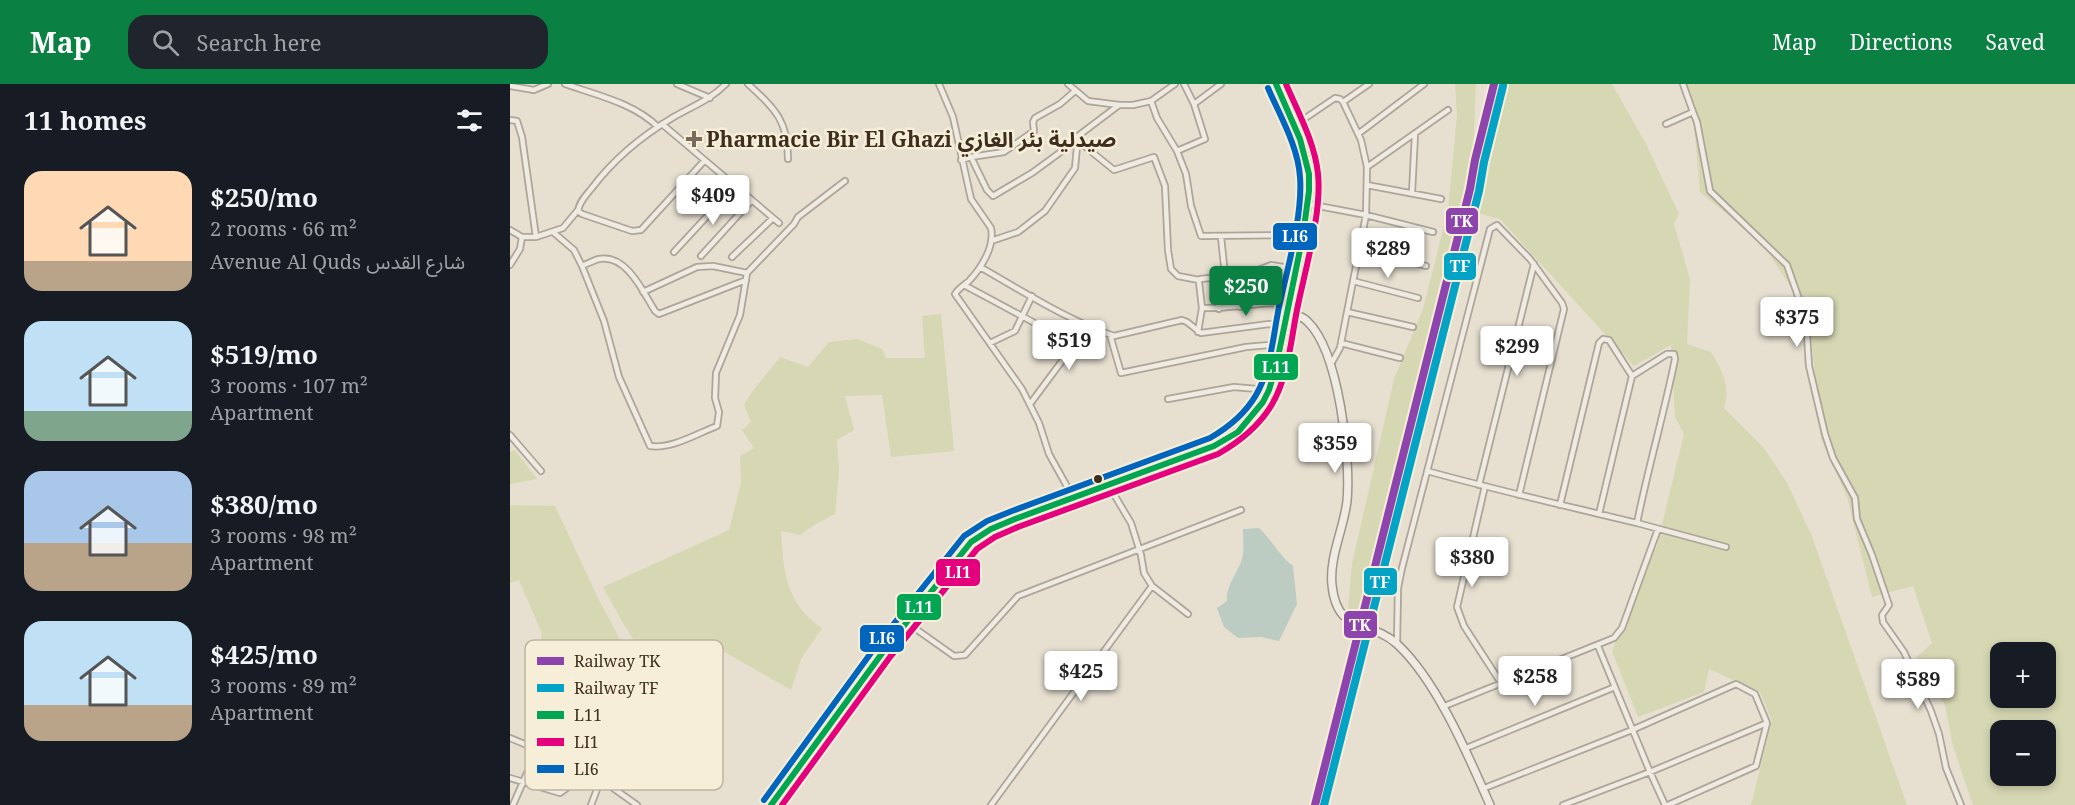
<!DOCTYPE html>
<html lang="en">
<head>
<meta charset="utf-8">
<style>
  :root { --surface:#171b24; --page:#20242c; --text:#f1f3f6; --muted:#9ea1a6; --accent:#0b8043 }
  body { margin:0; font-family:"Noto Serif","Noto Sans Arabic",serif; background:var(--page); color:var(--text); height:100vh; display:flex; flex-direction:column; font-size:22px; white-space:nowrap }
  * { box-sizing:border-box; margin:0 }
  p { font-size:20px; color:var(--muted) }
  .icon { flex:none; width:33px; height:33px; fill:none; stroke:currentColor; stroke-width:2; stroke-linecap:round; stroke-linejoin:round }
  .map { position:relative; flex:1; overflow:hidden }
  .drawer { display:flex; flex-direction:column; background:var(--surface); width:510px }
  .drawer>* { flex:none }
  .tools { position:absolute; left:1480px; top:558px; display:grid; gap:12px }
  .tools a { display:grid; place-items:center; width:66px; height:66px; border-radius:12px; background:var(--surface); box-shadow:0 3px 9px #0003; font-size:30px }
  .price { position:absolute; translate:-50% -51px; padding:0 14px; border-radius:6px; background:#fff; color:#222; font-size:20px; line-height:39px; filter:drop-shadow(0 2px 3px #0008) }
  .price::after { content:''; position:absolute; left:50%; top:36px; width:18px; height:14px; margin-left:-9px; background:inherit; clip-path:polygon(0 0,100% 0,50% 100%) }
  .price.active { background:var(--accent); color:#fff }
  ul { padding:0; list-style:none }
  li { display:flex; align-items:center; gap:18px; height:150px; padding:0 24px }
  li span { display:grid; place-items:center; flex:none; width:168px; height:120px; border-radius:18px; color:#555 }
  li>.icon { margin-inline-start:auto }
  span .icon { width:72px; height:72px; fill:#fffc; stroke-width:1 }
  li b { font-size:26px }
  h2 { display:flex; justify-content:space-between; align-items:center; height:72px; padding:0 24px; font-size:26px }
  header { display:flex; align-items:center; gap:36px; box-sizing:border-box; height:84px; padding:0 30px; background:var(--accent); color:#fff }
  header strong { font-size:28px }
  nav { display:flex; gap:33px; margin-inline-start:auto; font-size:21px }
  .search { width:420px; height:54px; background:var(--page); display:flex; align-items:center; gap:15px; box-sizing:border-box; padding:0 21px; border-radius:18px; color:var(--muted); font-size:22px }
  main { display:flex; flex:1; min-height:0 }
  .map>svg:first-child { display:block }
  .green { fill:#d6d7b3; fill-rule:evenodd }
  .water { fill:#bcccc2 }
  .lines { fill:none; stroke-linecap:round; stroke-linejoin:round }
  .street-casing { stroke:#ada599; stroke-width:8 }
  .secondary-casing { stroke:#9c958a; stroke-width:10 }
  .primary-casing { stroke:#928b80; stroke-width:10 }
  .street { stroke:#efebe3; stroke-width:4.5 }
  .secondary { stroke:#efebe3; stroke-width:7 }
  .primary { stroke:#e6e1d4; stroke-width:8 }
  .bus-1-casing { stroke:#f7eed8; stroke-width:10 }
  .bus-2-casing { stroke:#f7eed8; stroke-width:10 }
  .bus-3-casing { stroke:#f7eed8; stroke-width:10 }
  .bus-1 { stroke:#00a651; stroke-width:6 }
  .bus-2 { stroke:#e5007d; stroke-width:6 }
  .bus-3 { stroke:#0065bd; stroke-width:6 }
  .rail-1-casing { stroke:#f7eed8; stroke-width:12 }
  .rail-2-casing { stroke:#f7eed8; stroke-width:12 }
  .rail-1 { stroke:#8e44ad; stroke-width:8 }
  .rail-2 { stroke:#03a3c5; stroke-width:8 }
  .poi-dot { fill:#786c5e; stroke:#f7eed8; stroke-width:2 }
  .bus-dot { fill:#3d2e20; stroke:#f7eed8; stroke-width:2 }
  .labels { text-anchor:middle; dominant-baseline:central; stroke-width:5; stroke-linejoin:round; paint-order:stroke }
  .poi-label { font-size:21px; font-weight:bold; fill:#3d2e20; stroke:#f7eed8; text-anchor:start }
  .key { fill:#f7eed8; stroke:#bfb4a1; stroke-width:1.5 }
  .key-label { font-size:16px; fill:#3d2e20 }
  .line-badge { stroke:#f7eed8; stroke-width:2 }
  .badge-label { font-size:16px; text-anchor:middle; font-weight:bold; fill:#fff }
</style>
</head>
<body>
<header>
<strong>Map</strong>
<div class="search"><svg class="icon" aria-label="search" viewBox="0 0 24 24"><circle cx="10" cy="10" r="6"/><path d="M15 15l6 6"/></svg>Search here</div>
<nav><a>Map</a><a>Directions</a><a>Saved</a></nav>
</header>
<main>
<section class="drawer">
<h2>11 homes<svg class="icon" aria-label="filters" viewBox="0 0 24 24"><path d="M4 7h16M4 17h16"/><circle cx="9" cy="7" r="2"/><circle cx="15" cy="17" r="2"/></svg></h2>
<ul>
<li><span style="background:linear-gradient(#ffd9b3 75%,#b9a48a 0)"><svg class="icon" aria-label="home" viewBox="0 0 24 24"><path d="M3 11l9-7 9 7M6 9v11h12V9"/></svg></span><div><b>$250/mo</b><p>2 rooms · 66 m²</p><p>Avenue Al Quds شارع القدس</p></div></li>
<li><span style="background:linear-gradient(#bfe0f5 75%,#7fa58c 0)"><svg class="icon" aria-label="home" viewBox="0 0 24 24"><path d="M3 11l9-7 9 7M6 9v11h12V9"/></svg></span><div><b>$519/mo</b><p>3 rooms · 107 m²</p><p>Apartment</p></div></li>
<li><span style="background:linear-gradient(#a9c7e8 60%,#b9a48a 0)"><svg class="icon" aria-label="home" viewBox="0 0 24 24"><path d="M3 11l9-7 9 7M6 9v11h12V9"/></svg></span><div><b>$380/mo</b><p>3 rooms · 98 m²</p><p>Apartment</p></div></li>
<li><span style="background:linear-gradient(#bfe0f5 70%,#b9a48a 0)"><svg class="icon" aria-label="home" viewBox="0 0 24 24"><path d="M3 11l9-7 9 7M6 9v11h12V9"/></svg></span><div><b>$425/mo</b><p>3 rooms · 89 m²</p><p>Apartment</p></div></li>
</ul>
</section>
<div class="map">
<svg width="1565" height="721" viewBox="0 0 1565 721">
  <rect width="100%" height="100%" fill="#e7e0d1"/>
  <path class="green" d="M945,0H966L964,48L960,87L849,534L842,531L838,524L842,480L884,295L913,225L938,126L947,32Z
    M998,0H1102L1136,60L1169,130L1164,140L1180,195L1177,260L1201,268C1212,286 1221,302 1214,324L1254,364L1277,399L1301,450L1397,721H1241L1262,637L1250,608L1199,585L1194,608L1128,633L1102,567L1147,461L1174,350L1165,333L1161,261L1124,282L990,135L966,129Z
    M1172,0H1565V721H1463L1443,662L1435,621L1406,574L1422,559L1403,502L1362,513L1337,413L1311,355L1300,240L1296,227L1252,159L1190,108L1183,29ZM1491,568H1536V614H1491ZM1491,646H1536V692H1491Z
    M431,230L444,367L381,373L372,311L335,312L344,346L327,356L329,388L325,430L304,441L290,451L271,447C273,486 276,521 312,544L291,575L281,606L204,562L173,648L161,614L113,539L93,503L219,446L231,399L230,372L244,364L232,346L241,338L234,321L242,308L270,273L298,283L319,258L347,255L372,265L376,274H415L412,232Z
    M5,366L27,395L0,400V368Z
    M0,421L45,422L89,516L114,563L27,646L16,639L29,581L32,550L9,496L0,499Z"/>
  <path class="water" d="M749,444C762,456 769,471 783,482L787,520L769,557L751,553L728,554L714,543L707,524L717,517C716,499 730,488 733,470C734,462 733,453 733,445Z"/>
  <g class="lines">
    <defs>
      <path id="street" d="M55,0C86,11 124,19 148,43
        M167,0L200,14
        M238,0C265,25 278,36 278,75
        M429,0L443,33L461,115L481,144C485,163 471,184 459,197C454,201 448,205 445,210L512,305L529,339L539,370L564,415
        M558,0L578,17L609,21H623L641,17L665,0
        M674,0L684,20L711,0
        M1173,0L1183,28
        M0,2L24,6L38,0
        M641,17L647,34L667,67
        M684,20L695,55L667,67L676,90L681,122L691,152L793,151
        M797,33L825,14L830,15L833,18
        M0,36L7,37L12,53L26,153
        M152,40L269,139
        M1156,40L1183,28L1187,38L1200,107L1277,181L1296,235L1299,282L1315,350L1323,374L1345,414L1347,435L1362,471L1379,521L1372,531L1373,538L1394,568L1421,627L1429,650L1436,684L1451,721
        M848,50L914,0
        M461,73L494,68L524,47L523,38L525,34L550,20L565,7
        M451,76L461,73L477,106L483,112L522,89L567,56L604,86L644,73L655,102L658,166L661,185L668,192L689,196
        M194,77L131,146L122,147L72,130L68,127C69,118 77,110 82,104C103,76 132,52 162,34C181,23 200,16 216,0
        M857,83L938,26
        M857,101L931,115
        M902,109L905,50
        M798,120L856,131L923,148
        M0,146L12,153L10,165L0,181
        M43,148L64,166L72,182L94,237L109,293L140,362C162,365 186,350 207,342L209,328L205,314L206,289L230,231L237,189L284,140L288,133L335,97
        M12,153H26L53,144L68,126
        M711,153L715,191
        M481,157L508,148L535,127L565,84L568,52L609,21
        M850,164L916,182
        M164,168L225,102
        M191,172L242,116
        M222,173L263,134
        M72,182C77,180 84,176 89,175C117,170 133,208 145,227L149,230L236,196
        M470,183C514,208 557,236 604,252L672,236L677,238L691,249L759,240L775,242
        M725,191L730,223
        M705,193L709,225
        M843,197L908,214
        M454,201L562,259
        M133,208L187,183L203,182L237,189
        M692,224C721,225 749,218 779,219
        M837,228L903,243
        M688,248L692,224L689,198L690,195L738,190L761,181L786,185
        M600,251L611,289L736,263L771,260
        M480,259L505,247L522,212
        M831,259L890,274
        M821,280L830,264L856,131L857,83L851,56L833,18L859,0
        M658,315L724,303L759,306
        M520,320L552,277L571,239
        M0,351L31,387
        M917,387C986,406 1057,422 1127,439C1138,384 1154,330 1165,275L1164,270H1157L1122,292L1099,256L1093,255L1089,259L1050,421
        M969,401L1024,180
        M599,402L621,439L631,471L634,489L642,502L678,530
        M975,402L947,523L954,542L991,599
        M1089,430L1122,292
        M1127,439L1216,463
        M396,538L444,572L455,571L508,512L731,426
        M887,560L888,504L892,484L980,145L987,141L1020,175L1052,219L1054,225L1009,411
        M1088,562L1140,688L1155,721
        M932,623L1104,554L1112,544L1148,445
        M0,654L65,681L86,692L127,721
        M954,665L1105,603
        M0,694L50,709L57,704L65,681
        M972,705L1122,646L1226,600L1245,610L1257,639L1246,682L1158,721
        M3,721L27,666
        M81,721L91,695
        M481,721L642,502
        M1053,721L1140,688L1257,639"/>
      <path id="secondary" d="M778,230C785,231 793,232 798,238C829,268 841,375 837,417C834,444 819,473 822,501C827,551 859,535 887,560C927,597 958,671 980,721"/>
      <path id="primary" d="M261,721L373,568L438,485L461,458L481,445L505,435L599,402L704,362L728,348L753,318L759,306L766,283L793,151L799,107V90L790,55L766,0"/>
    </defs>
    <use href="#street" class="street-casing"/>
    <use href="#secondary" class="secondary-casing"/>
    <use href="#primary" class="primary-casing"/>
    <use href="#street" class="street"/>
    <use href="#secondary" class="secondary"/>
    <use href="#primary" class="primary"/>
    <defs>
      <path id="bus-1" d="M261,721L373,568L461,458L481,445L505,435L704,362L728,348L753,318L759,306L766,283L793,151L799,107V90L790,55L766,0"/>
      <path id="bus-2" d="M272,721L380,573L467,465L485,453L508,443L708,370C729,358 748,343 761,322C779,293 781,253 788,221C796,183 812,127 808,90C805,59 788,28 776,0"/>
      <path id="bus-3" d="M254,716L366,562L454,452L477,437L502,427L700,354C719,343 735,330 746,311C761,286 763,252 769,223C777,186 793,131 790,93C788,62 770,32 758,4"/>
    </defs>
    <use href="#bus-1" class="bus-1-casing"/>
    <use href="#bus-2" class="bus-2-casing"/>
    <use href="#bus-3" class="bus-3-casing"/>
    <use href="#bus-1" class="bus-1"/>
    <use href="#bus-2" class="bus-2"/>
    <use href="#bus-3" class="bus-3"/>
    <defs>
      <path id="rail-1" d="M805,721L960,105L965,76L984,0"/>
      <path id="rail-2" d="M814,721L969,107L974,78L993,2"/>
    </defs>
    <use href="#rail-1" class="rail-1-casing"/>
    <use href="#rail-2" class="rail-2-casing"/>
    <use href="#rail-1" class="rail-1"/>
    <use href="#rail-2" class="rail-2"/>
  </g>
  <path class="poi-dot" d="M181 46h6v6h6v6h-6v6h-6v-6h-6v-6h6z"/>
  <circle class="bus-dot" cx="588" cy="395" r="5"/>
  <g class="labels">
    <g class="poi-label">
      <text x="196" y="55">Pharmacie Bir El Ghazi صيدلية بئر الغازي</text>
    </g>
  </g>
  <rect x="15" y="556" width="198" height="150" rx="9" class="key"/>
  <rect x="27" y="573" width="27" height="8" fill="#8e44ad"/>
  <rect x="27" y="600" width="27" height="8" fill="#03a3c5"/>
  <rect x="27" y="627" width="27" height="8" fill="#00a651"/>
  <rect x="27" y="654" width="27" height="8" fill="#e5007d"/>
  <rect x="27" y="681" width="27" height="8" fill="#0065bd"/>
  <g class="key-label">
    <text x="64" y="583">Railway TK</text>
    <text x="64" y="610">Railway TF</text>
    <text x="64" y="637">L11</text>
    <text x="64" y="664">LI1</text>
    <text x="64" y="691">LI6</text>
  </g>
  <g class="line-badge">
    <rect x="935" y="123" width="34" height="28" rx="6" fill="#8e44ad"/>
    <rect x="762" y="138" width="46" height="29" rx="6" fill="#0065bd"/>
    <rect x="933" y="168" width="34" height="29" rx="6" fill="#03a3c5"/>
    <rect x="743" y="269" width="46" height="28" rx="6" fill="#00a651"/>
    <rect x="425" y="474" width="46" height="29" rx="6" fill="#e5007d"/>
    <rect x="853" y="483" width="35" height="29" rx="6" fill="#03a3c5"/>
    <rect x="386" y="509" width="46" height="28" rx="6" fill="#00a651"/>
    <rect x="833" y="526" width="35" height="29" rx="6" fill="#8e44ad"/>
    <rect x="349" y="540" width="46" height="29" rx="6" fill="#0065bd"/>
  </g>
  <g class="badge-label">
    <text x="952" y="143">TK</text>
    <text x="785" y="158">LI6</text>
    <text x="950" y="188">TF</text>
    <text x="766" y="289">L11</text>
    <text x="448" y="494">LI1</text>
    <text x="870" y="504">TF</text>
    <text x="409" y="529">L11</text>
    <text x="850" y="547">TK</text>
    <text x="372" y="560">LI6</text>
  </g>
</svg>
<div class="tools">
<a>+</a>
<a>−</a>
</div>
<b class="price" style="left:203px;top:142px">$409</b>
<b class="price" style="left:878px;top:195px">$289</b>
<b class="price active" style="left:736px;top:233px">$250</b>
<b class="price" style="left:1287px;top:264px">$375</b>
<b class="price" style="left:559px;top:287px">$519</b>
<b class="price" style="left:1007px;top:293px">$299</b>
<b class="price" style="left:825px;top:390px">$359</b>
<b class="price" style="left:962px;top:504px">$380</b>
<b class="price" style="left:571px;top:618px">$425</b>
<b class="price" style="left:1025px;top:623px">$258</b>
<b class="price" style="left:1408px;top:626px">$589</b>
</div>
</main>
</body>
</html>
